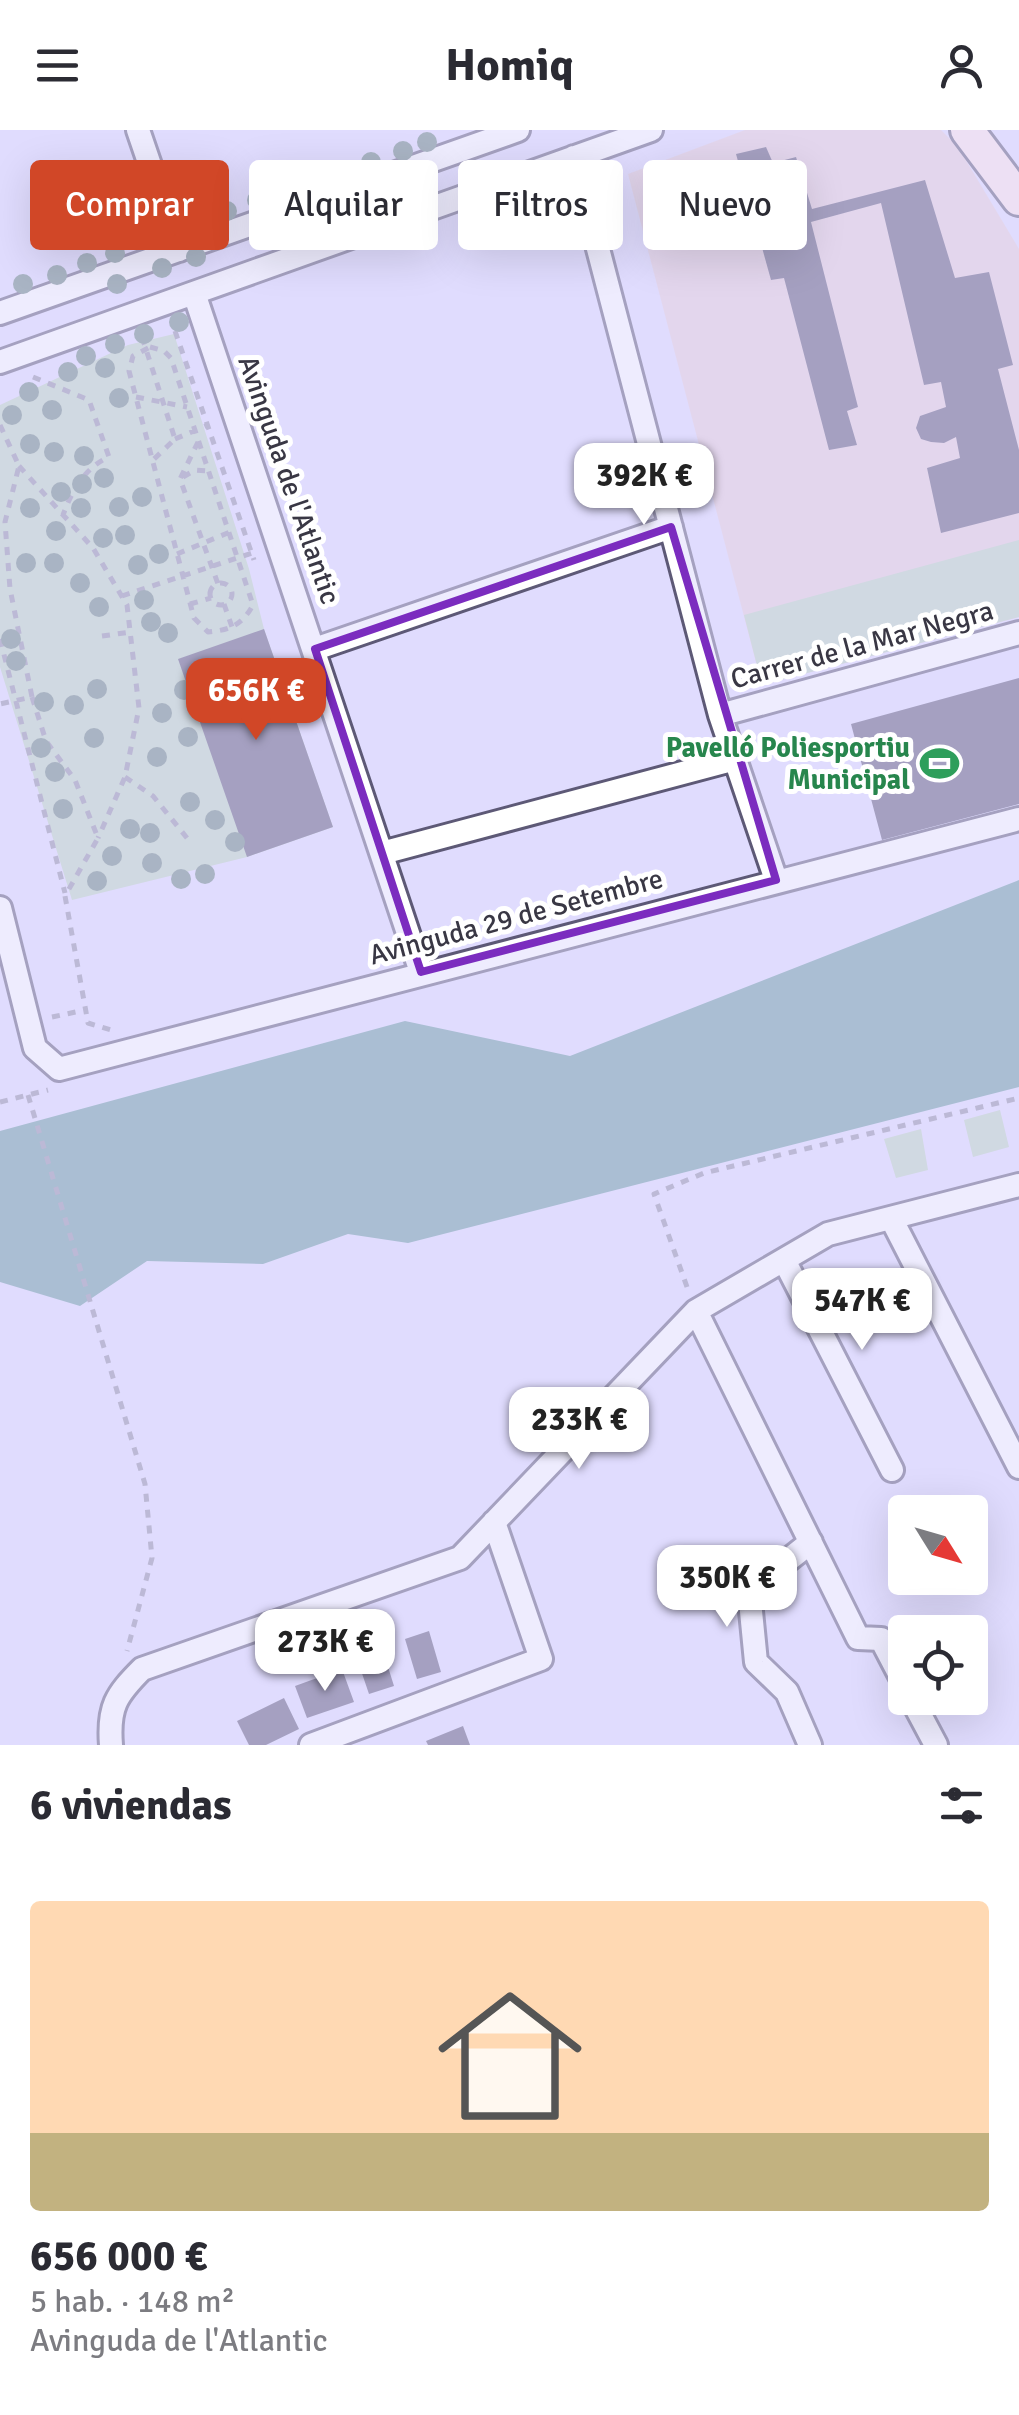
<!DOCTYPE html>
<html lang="es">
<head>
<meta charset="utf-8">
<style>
  :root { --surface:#fff; --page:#f2f2f3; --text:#2b2b33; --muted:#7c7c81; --line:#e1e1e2; --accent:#d14727 }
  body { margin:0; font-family:Signika,sans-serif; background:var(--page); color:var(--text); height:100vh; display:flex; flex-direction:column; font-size:38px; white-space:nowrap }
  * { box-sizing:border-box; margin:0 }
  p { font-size:32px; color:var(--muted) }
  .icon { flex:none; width:55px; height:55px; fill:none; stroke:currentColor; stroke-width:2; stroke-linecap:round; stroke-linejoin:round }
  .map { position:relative; height:1615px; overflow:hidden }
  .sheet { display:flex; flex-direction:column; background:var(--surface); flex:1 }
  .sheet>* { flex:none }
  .top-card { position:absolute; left:30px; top:30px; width:960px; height:90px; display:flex; gap:20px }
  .needle { width:65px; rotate:127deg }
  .buttons { position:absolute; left:888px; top:1365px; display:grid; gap:20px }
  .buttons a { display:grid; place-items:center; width:100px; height:100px; border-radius:10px; background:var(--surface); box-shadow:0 10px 40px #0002; font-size:50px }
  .price { position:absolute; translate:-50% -85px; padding:0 22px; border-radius:20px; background:#fff; color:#222; font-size:32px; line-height:65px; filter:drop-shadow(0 2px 5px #0008) }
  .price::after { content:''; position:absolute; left:50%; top:60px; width:30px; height:22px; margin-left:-15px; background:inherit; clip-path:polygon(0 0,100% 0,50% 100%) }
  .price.on { background:var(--accent); color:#fff }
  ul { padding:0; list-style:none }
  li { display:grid; align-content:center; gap:20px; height:530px; padding:0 30px }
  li+li { border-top:2px solid var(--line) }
  li span { display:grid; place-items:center; height:310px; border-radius:10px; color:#555 }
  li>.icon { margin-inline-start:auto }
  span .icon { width:180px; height:180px; fill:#fffc; stroke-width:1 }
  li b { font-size:42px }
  h2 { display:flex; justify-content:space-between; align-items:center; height:120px; padding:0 30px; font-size:42px }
  .pill { padding:0 35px; border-radius:10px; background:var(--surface); box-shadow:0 10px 40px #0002; font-size:35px; line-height:90px }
  .pill.on { background:var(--accent); color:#fff }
  header { display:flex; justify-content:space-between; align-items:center; height:130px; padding:0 30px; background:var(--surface); font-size:45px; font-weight:700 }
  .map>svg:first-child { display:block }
  .education { fill:#e7cfda }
  .green { fill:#bdd4c0 }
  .water { fill:#6899a1 }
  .building { fill:#5d5879 }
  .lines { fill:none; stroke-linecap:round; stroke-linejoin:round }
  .street-casing { stroke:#5d5976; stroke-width:28 }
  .secondary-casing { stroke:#5d5976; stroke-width:38 }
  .path { stroke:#918ea6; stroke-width:5; stroke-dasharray:8 8; stroke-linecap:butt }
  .street { stroke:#fff; stroke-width:22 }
  .secondary { stroke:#fce4e9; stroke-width:32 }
  .tree { fill:#67837e }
  .marked { fill:none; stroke:#7b2cbf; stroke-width:8; stroke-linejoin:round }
  .labels { text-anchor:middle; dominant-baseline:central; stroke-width:10; stroke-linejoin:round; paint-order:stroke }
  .street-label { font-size:28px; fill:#393744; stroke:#fff }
  .leisure-label { font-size:28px; font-weight:bold; fill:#27864d; stroke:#fff; text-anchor:end }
</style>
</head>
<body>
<header><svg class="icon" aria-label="menu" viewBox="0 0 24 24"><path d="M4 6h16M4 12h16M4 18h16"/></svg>Homiq<svg class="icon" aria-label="person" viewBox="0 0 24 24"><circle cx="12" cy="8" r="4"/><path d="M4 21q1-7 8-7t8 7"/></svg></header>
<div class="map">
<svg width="1019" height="1615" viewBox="0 0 1019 1615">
  <rect width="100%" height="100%" fill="#e0dcfe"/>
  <path class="education" d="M745,0H941L958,17L1019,119V487L762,555L628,44Z"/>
  <path class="green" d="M174,204L249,439L264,499L333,697L247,727L72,770L0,537V275L128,215Z
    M1019,410V487L762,555L744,485Z
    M1000,980L1009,1017L973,1027L964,990Z
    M921,999L928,1040L896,1048L884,1009Z"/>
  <path class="water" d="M1019,750V957L408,1113L348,1104L263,1134L147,1131L80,1176L0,1152V1001L405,891L570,926Z"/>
  <path class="building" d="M766,17L773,33L796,27L812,79L925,50L955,148L989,142L1013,235L998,239L1019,320V383L941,403L927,338L960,328L956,307L944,313L931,312L921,309L916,298L920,286L946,277L941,252L924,255L881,73L811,92L858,277L847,281L857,315L829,320L784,148L771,150L736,24Z
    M264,499L333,697L247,727L178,529Z
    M1019,548V674L882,710L851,594Z
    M429,1501L441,1542L417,1549L405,1509Z
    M379,1508L394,1556L369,1564L353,1517Z
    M342,1539L354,1572L307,1588L295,1556Z
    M284,1568L299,1599L266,1615H249L237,1591Z
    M463,1596L470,1615H428L426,1611Z"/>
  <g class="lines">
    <defs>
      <path id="street" d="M138,0L179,120
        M574,27L720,585L776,750
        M194,163L421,842
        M0,183L518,0
        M0,232L651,0
        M315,519L671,397
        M720,585L1019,503
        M382,723L735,629
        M0,778L35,918L59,939L1019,689
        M891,1088L1019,1337
        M784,1130L892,1340
        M696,1181L858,1508L881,1509L905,1555
        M911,1568L936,1615
        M111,1615C108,1577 116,1565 142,1539L460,1428L696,1181L828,1104L1019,1055
        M311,1615L541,1529L494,1392
        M810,1615L787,1562L756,1532L749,1461L811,1412"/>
      <path id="secondary" d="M967,0L1019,69"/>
    </defs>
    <use href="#street" class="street-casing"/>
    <use href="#secondary" class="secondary-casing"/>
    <path class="path" d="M175,201L254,430
      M142,207L175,309L152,331
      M150,217L164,221L171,228L253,475C242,495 230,500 208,502L194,488L129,241L133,226Z
      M33,247L89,270L109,327C84,338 72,361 63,385
      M136,267L187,277
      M0,295L19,336L5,392L10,459L32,567L0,574
      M175,309L208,295
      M198,312L180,349L218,454
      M19,336L93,418L127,475L139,578L125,647L98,708
      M183,347L195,340L210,341
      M177,424L230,402
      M210 464a11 11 0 1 1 22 0a11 11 0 1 1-22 0Z
      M122,466L252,423
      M190,474L211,468
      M224,474L232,497
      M102,506L131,502
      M0,509L65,763
      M32,567L46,611L75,650L98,708L65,766L88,893L111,900
      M125,647L153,666L187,708
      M52,887L85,880
      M28,965L145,1354L152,1428L127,1521
      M0,972L48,960
      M687,1157L654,1064L704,1043L1019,968"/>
    <use href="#street" class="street"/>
    <use href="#secondary" class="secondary"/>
  </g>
  <g class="tree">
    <circle cx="427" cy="12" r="10"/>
    <circle cx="403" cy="21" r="10"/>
    <circle cx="371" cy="32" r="10"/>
    <circle cx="343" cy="42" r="10"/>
    <circle cx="315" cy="51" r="10"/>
    <circle cx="385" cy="59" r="10"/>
    <circle cx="288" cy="61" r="10"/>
    <circle cx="257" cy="70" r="10"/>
    <circle cx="348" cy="76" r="10"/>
    <circle cx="227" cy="81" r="10"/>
    <circle cx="275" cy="101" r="10"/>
    <circle cx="147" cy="108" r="10"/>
    <circle cx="115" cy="123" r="10"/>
    <circle cx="196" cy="127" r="10"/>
    <circle cx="87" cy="133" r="10"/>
    <circle cx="162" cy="138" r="10"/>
    <circle cx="57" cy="145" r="10"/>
    <circle cx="23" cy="154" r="10"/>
    <circle cx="117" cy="154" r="10"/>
    <circle cx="179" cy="192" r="10"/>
    <circle cx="144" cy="204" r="10"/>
    <circle cx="115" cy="214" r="10"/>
    <circle cx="86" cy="226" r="10"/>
    <circle cx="105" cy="238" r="10"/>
    <circle cx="68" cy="242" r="10"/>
    <circle cx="29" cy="262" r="10"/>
    <circle cx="119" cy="268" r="10"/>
    <circle cx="52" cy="280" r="10"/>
    <circle cx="12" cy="285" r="10"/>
    <circle cx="30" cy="314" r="10"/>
    <circle cx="54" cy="322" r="10"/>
    <circle cx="84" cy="326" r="10"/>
    <circle cx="104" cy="348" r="10"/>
    <circle cx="82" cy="354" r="10"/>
    <circle cx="61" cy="362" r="10"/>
    <circle cx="142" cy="367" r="10"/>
    <circle cx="119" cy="377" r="10"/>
    <circle cx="30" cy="378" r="10"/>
    <circle cx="81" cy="378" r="10"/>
    <circle cx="56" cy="401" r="10"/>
    <circle cx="125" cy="405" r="10"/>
    <circle cx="103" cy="408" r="10"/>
    <circle cx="159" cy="424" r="10"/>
    <circle cx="26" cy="433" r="10"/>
    <circle cx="54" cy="433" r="10"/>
    <circle cx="138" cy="435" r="10"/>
    <circle cx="80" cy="453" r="10"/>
    <circle cx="144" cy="470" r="10"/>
    <circle cx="99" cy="477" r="10"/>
    <circle cx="151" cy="492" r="10"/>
    <circle cx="168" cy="503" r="10"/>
    <circle cx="11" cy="509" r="10"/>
    <circle cx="16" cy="531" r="10"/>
    <circle cx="97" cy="559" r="10"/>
    <circle cx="184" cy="560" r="10"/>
    <circle cx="44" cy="572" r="10"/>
    <circle cx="74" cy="575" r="10"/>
    <circle cx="162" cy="583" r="10"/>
    <circle cx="188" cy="607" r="10"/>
    <circle cx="94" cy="608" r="10"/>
    <circle cx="41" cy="618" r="10"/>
    <circle cx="157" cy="627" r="10"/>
    <circle cx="55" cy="642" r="10"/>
    <circle cx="190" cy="672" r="10"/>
    <circle cx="63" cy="679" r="10"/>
    <circle cx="215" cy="690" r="10"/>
    <circle cx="130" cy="699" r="10"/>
    <circle cx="150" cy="703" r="10"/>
    <circle cx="235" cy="712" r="10"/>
    <circle cx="112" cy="726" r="10"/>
    <circle cx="152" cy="733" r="10"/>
    <circle cx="205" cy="744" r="10"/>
    <circle cx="181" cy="749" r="10"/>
    <circle cx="97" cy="751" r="10"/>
  </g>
  <path d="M0 0H1019V1615H0ZM671,397L776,750L421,842L315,519Z" fill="#e0dcfe" fill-opacity=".55" fill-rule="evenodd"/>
  <path class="marked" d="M671,397L776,750L421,842L315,519Z"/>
  <defs>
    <symbol id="stadium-bare" viewBox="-9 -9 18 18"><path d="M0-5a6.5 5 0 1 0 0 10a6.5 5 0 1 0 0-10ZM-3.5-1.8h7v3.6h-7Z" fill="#2e9e5b" stroke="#fff" stroke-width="2.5" paint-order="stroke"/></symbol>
  </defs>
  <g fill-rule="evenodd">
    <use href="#stadium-bare" x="912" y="606" width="55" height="55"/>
  </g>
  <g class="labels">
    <g class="street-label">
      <text transform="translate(289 350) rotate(71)">Avinguda de l'Atlantic</text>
      <text transform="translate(862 515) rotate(-15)">Carrer de la Mar Negra</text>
      <text transform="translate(516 787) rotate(-15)">Avinguda 29 de Setembre</text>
    </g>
    <g class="leisure-label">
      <text x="910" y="618">Pavelló Poliesportiu<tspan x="910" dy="32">Municipal</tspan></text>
    </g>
  </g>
</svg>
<div class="buttons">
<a><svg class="needle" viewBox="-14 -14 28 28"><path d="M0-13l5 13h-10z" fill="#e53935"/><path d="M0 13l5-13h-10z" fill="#7c7c81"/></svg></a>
<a><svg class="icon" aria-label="locate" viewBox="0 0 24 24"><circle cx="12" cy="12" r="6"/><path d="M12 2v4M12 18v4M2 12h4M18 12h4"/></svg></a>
</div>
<b class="price" style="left:644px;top:398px">392K €</b>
<b class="price on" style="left:256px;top:613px">656K €</b>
<b class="price" style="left:862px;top:1223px">547K €</b>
<b class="price" style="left:579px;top:1342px">233K €</b>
<b class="price" style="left:727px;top:1500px">350K €</b>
<b class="price" style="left:325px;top:1564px">273K €</b>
<div class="top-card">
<a class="pill on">Comprar</a>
<a class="pill">Alquilar</a>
<a class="pill">Filtros</a>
<a class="pill">Nuevo</a>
</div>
</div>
<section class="sheet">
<h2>6 viviendas<svg class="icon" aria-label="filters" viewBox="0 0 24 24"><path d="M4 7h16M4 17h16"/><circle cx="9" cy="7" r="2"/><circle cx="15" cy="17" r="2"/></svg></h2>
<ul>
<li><span style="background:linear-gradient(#ffd9b3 75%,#c2b280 0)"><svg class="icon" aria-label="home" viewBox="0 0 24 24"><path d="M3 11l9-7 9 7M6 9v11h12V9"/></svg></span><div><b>656 000 €</b><p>5 hab. · 148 m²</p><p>Avinguda de l'Atlantic</p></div></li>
</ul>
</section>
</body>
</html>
